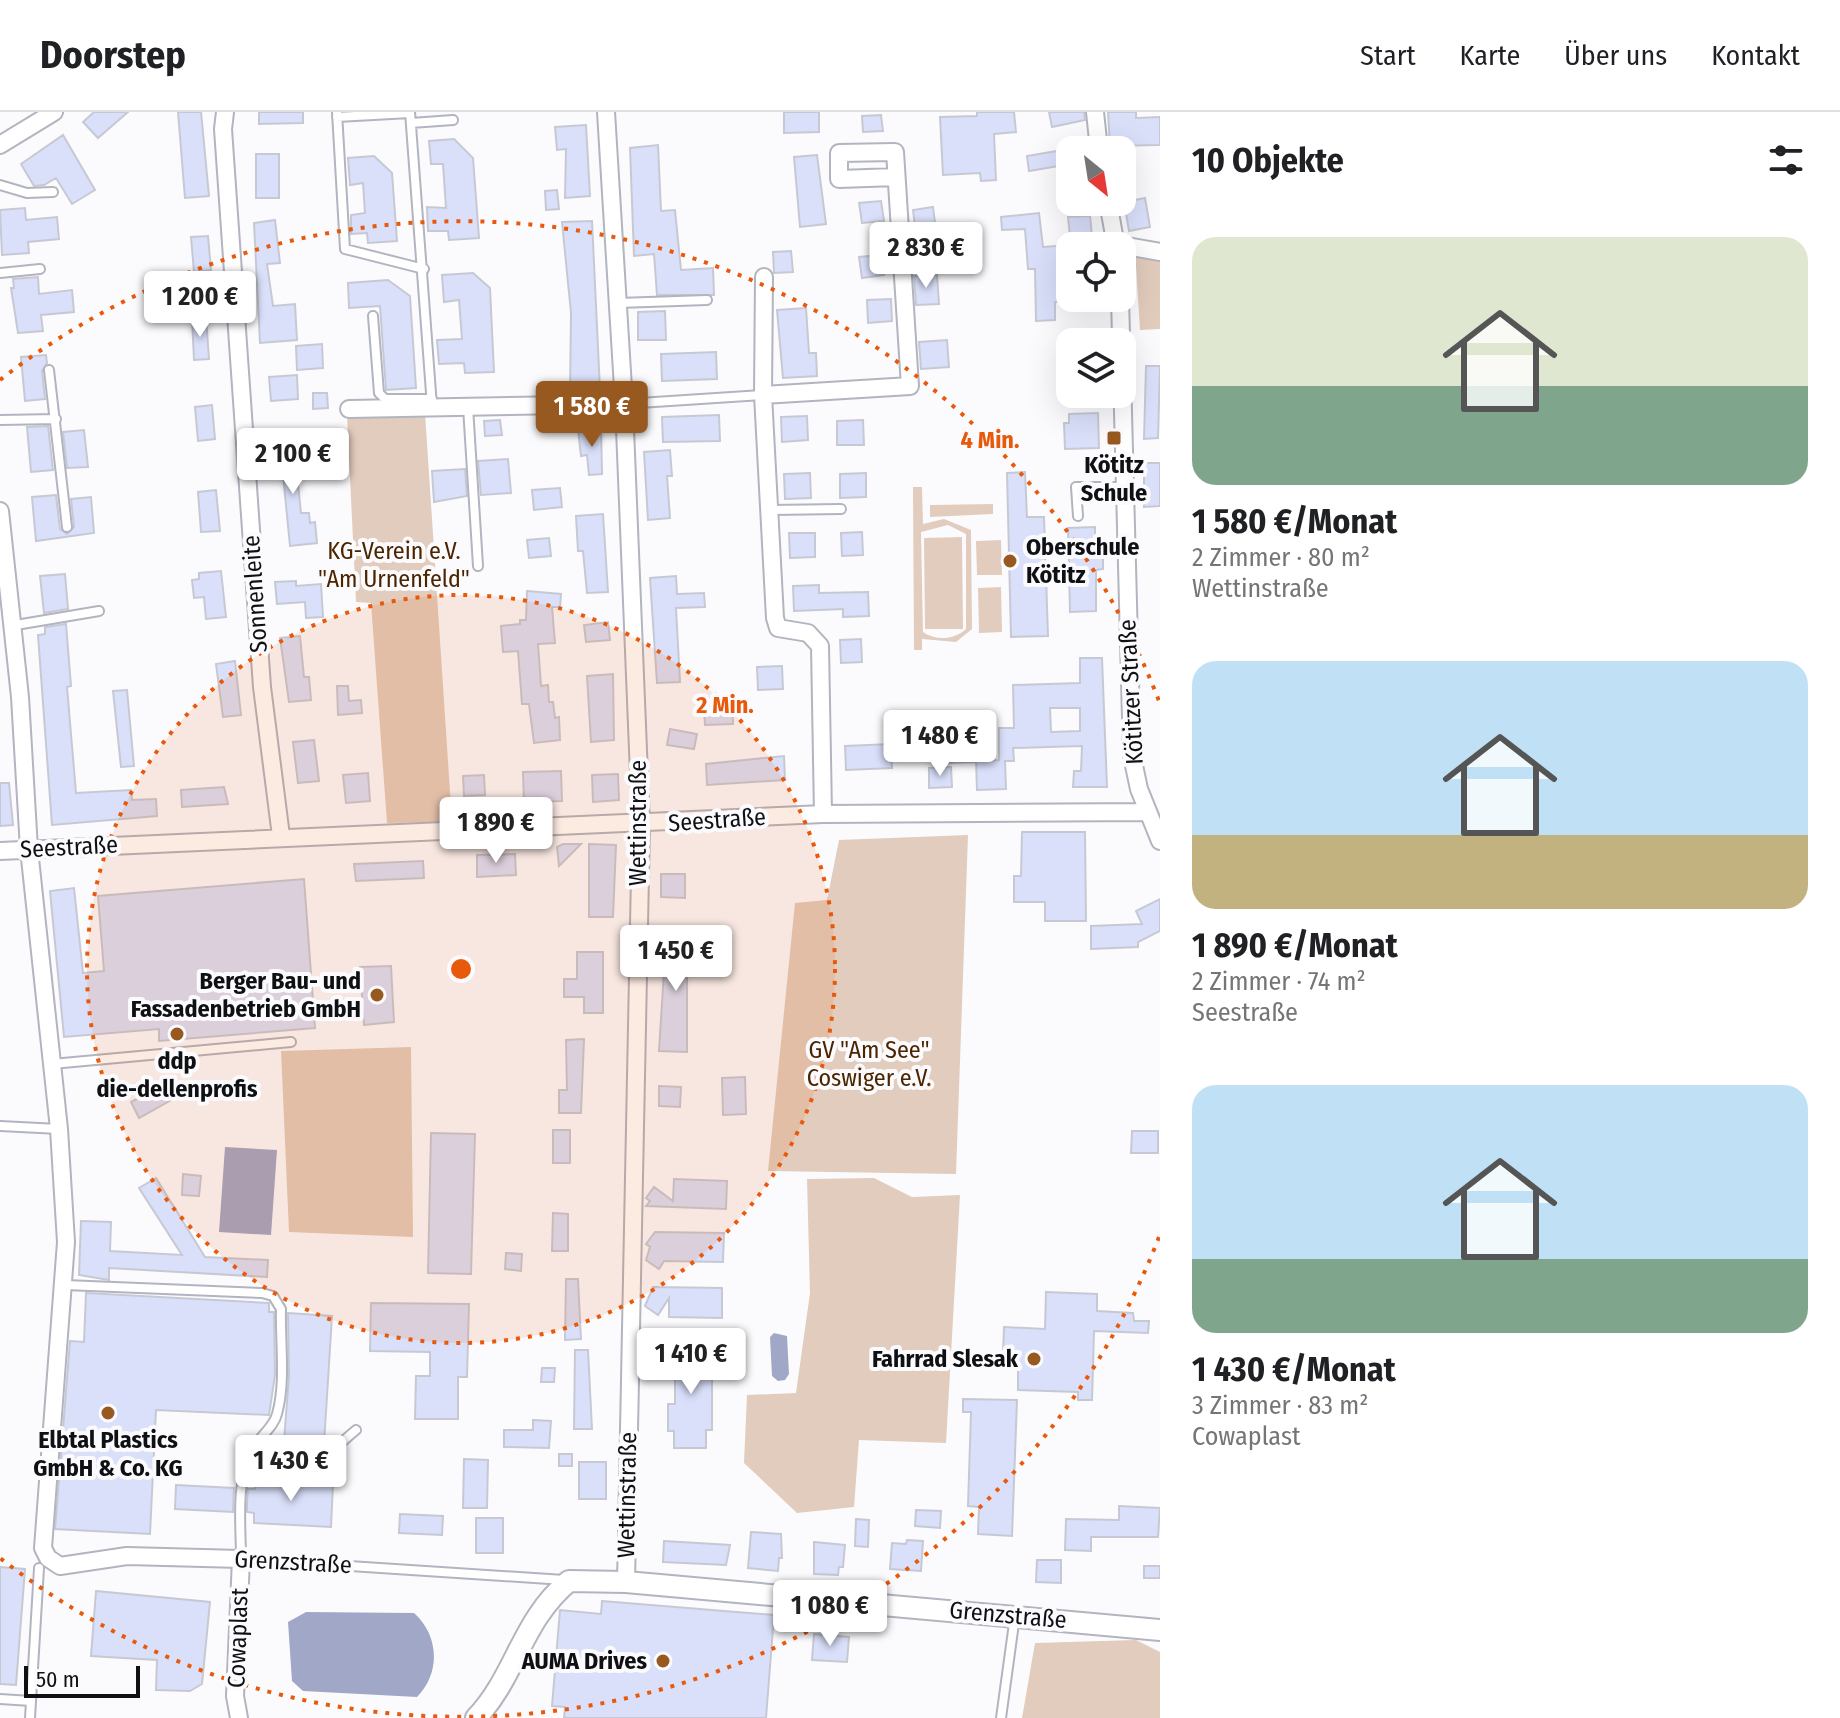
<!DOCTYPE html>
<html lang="de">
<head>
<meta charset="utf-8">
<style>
  :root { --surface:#fff; --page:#f2f2f2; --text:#202124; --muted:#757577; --line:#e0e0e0; --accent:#985921 }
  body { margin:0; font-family:"Fira Sans Condensed",sans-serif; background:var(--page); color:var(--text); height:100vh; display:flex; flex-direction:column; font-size:30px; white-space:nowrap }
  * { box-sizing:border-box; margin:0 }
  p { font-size:26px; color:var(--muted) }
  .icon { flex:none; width:44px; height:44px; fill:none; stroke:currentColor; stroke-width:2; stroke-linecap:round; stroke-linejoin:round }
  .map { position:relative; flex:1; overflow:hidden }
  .drawer { display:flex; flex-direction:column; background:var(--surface); width:680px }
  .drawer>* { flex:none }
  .needle { width:52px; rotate:150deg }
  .buttons { position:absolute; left:1056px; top:24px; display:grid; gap:16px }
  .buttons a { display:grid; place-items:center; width:80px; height:80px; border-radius:16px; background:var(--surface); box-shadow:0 8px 32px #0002; font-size:40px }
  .scale { position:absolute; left:24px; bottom:20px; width:116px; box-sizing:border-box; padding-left:8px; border:4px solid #0f1013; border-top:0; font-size:22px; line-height:28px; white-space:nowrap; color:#0f1013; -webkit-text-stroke:6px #fbfbfe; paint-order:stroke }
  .price { position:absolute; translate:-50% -68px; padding:0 18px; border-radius:8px; background:#fff; color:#222; font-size:26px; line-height:52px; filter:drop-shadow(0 2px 4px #0008) }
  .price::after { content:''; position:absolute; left:50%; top:48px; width:24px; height:18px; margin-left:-12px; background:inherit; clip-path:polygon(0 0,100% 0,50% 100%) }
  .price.selected { background:var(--accent); color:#fff }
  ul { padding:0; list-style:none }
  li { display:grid; align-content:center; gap:16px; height:424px; padding:0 32px }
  li span { display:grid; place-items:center; height:248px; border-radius:24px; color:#555 }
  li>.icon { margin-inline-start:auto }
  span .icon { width:144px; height:144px; fill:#fffc; stroke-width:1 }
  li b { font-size:34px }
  h2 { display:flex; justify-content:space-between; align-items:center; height:96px; padding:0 32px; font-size:34px }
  header { display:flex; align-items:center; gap:48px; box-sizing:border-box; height:112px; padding:0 40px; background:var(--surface); border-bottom:2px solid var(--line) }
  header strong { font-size:38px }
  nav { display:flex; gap:44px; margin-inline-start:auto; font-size:28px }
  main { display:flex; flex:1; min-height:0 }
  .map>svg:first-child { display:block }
  .green { fill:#e2ccbd; fill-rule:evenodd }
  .water { fill:#a1a7c6 }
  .building { fill:#dae0fa; stroke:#c6c9d4; stroke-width:2; fill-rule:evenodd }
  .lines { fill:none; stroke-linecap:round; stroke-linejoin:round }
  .service-casing { stroke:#b2b4bf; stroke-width:12 }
  .minor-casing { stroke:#b2b4bf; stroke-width:20 }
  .tertiary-casing { stroke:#b2b4bf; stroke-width:24 }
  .service { stroke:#fff; stroke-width:8 }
  .minor { stroke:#fff; stroke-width:16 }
  .tertiary { stroke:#fff; stroke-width:20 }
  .ring { fill:none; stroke:#e8590c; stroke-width:4; stroke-dasharray:4 8 }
  .poi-dot { fill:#985921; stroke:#fbfbfe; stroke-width:3 }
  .labels { text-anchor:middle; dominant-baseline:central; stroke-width:8; stroke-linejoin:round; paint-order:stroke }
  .poi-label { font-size:24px; font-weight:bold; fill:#0f1013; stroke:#fbfbfe }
  .park-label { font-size:24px; fill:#4b2400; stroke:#fbfbfe }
  .street-label { font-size:24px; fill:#0f1013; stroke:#fbfbfe }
  .centre { fill:#e8590c; stroke:#fbfbfe; stroke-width:4 }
  .ring-label { font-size:24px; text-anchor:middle; font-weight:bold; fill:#e8590c; stroke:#fbfbfe; stroke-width:8; stroke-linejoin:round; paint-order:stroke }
</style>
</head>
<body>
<header>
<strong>Doorstep</strong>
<nav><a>Start</a><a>Karte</a><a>Über uns</a><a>Kontakt</a></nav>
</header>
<main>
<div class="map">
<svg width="1160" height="1606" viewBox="0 0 1160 1606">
  <rect width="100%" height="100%" fill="#fbfbfe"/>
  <path class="green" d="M1135,138L1160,150V217L1140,218Z
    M425,301L452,710L387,711L371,491L356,490L347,303Z
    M913,375H922L923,412L944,407L971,418L972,517L956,530L922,527V538H914ZM948,413L966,422V517C954,528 936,529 923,520L921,420Z
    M993,392V402L930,405V393Z
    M962,425L963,517H925L924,426Z
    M1001,428L1002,463H977L976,429Z
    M1001,475L1002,520L979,521L978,476Z
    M968,723L956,1062L768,1059L795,791L827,788L839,728Z
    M411,935L413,1125L289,1120L281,939Z
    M874,1066L912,1085L960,1083L946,1331L859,1328L854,1395L797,1401L744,1351L747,1283L796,1281L810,1181L807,1067Z
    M1136,1528L1160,1540V1606H1022L1035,1531Z"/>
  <path class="water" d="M225,1035L277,1038L271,1123L219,1120Z
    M774,1221L787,1224L789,1262L785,1268L778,1269L772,1264L770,1225Z
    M306,1500L414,1501C439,1523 441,1561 417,1585L303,1579L292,1569L288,1510Z"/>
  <path class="building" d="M94,0H128L98,26L83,10Z
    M178,0H201L209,84L185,86Z
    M259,0H303V11L259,12Z
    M784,0H819V20L784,21Z
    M977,0H1014L1016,20L994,22L996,68L981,69L980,61L943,63L940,5L977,4Z
    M1049,0H1084L1085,8L1052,15Z
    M1108,0H1136V6L1160,5V33L1110,34Z
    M881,3L883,19L863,20L862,4Z
    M586,13L590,84L565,86L566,37L557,38L555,15Z
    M63,23L95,78L72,92L56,66L44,73L34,74L21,52Z
    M454,27L473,46L479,126L449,128L448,119H428L427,95L446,96L443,52H431L429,29Z
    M658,33L661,99L675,98L681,158L713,156L714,183H657L654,142L634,144L630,36Z
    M1057,39L1059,54L1029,59L1027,44Z
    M256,42H279V86H256Z
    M817,43L826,112L800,115L794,45Z
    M374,44L392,61L397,129L368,131L367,121L351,122V103L365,101L363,71L350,73L348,46Z
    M557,78L559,97L546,98L545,79Z
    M1145,86L1150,115L1129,119L1124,90Z
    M881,89L884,109L862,111L859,91Z
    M933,95L936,119L916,122L913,98Z
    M25,96L26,108L57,105L59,127L28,130L29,141L2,143L0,98Z
    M1039,101L1043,135L1070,133V190H1055V208L1036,209L1035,157H1028L1025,117L1002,118L1001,105Z
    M1090,104L1093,134H1071L1068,105Z
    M275,108L280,151L267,152L273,194L295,192L297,228L260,231L254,111Z
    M592,109L600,278L570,280L571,201L562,110Z
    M208,124L211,158L194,160L191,125Z
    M791,139L793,160L774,161L773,140Z
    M881,143L884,163L862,166L859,145Z
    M473,161L490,176L494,260L465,261L464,251L439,252L437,228L462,227L459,188L444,190L442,163Z
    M937,163L939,192L916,193L914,164Z
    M38,165L39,182L72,178L74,200L41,203L43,219L18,221L11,176H14L13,167Z
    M388,168L410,184L416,276L386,278L380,194L349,196L348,171Z
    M891,187L892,209L868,211L867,188Z
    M806,196L809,241H816L817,264L783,266L777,198Z
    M665,199L666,228H638V200Z
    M206,205L209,247L194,248L192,206Z
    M947,228L949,255L921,257L919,230Z
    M322,232L323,256L297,258L296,234Z
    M716,240L717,267L662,269L661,242Z
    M46,243L47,251L42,259L45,287L25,289L21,245Z
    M1146,254H1160L1158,326L1144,327Z
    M297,263L298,287L271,289L269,265Z
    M313,281H327L328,296L313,297Z
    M212,293L215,327L198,329L195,295Z
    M1098,301L1099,336L1065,337L1064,311H1069V302Z
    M719,303L720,329L663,330L662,305Z
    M807,304L808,328L782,330L781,305Z
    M500,308L502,323L485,324L484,309Z
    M863,308L864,333H837V309Z
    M48,314L53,358L31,360L27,315Z
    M601,315L602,362L589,363L587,343L581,344L578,317Z
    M84,318L88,355L67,356L63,320Z
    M293,328L294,372H298L301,401H309L310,411L315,410L317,431L290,434L282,352H271L270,329Z
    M670,338L672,364H667L670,406L648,408L644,340Z
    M508,347L511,381L481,383L478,349Z
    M1144,351H1160V394L1144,395Z
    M465,357L467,384L434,390L432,359Z
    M1025,360L1027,405H1044L1048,524L1011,525L1007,361Z
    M810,361L811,386L785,387L784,362Z
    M866,361V385L840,386V362Z
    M560,376L562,395L534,398L532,378Z
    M216,378L220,419L201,420L198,380Z
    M56,383L60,417L67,422L74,415L71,387L91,385L94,421L36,429L32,385Z
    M603,402L608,480L587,481L583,439H578L576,404Z
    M1095,415V438L1103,437V457L1096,458V499L1070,500L1068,416Z
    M862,420L863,443L842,444L841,421Z
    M789,421H815V445L790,446Z
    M549,426L551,444L529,446L527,428Z
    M221,459L226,505L206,507L204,485L194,486L192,468L199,467V461Z
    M65,462L68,497L44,501L40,464Z
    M676,464L677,482L704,481L705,495L676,496L680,570L657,571L650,466Z
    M296,469V474L321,472L323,505L306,506L305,490L277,492L275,470Z
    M819,473V481L868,480L869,504L843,505V497L794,499L793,474Z
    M527,479L561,482L560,495H552L555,531L538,532L541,574L548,573L549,590H553L555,606L559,605L560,628L534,631L529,592H522L518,539L503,540L501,514L520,512V508H526Z
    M608,510L610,528L586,530L584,513Z
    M66,512L71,574L67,575L76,681L131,678L132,688L156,687L157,704L52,713L38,523L45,522V515Z
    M300,524L304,565H309L311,588L289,590L280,526Z
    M861,527L862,550L841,551L840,528Z
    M1080,546H1102L1107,675H1073L1074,659H1081L1082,634L1013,636L1014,649H1005L1006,677L977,678L976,649L999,648V616H1014L1013,573L1080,571ZM1050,596H1080V619L1051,620Z
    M235,549L241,603L223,605L216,552Z
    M782,554L783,577L758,578L757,555Z
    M613,562L614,628L591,630L587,564Z
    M337,574H348L349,589L361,588L362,601L338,603Z
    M127,578L134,654L121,655L113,579Z
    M732,585L733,612L705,613L703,586Z
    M956,614H973L974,650L949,651L948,633L957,632Z
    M670,617L697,622L694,637L667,633Z
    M314,628L319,669L298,671L293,630Z
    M891,632L892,656L846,658L845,634Z
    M784,644L785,668L707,673L706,652Z
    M951,655L952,675L929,676V656Z
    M561,659L562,689L524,690L523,660Z
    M368,661L370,689L346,691L343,663Z
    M618,662L619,688L593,690L592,663Z
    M484,663L485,683L464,684L463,664Z
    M0,671H9L13,713L0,714Z
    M224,675L228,692L182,695L181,678Z
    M1022,720H1085L1086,809H1045V790H1014V764H1021Z
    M563,732H581L559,754L557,735Z
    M589,732L616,733L613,805H589Z
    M515,742L516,763L477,765V743Z
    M423,749L424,766L356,769L354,752Z
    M661,762H685V786L661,785Z
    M304,767L315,916L159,929V917L64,925L50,779L74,776L83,861L104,859L98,784Z
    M1160,787V819L1138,830V835L1091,837V814L1142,812L1136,799Z
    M698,822L699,841L687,842V940L659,939L664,859H667L665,824Z
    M577,840H603V901H584V885H564V867H577Z
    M391,854L394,910L364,913L360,855Z
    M584,927L581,1001H559V978H567L566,928Z
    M745,965L746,1002L723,1003L722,966Z
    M163,973L171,988L139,1006L131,990Z
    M659,974L681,975L680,995L659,994Z
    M553,1018H570V1051H553Z
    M1132,1019H1158V1041H1131Z
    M431,1021L475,1022L471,1162L428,1161Z
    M183,1062L201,1064L199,1084L182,1083Z
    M156,1066L205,1145L268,1148L267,1165L109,1156V1168L79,1163L81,1109L111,1110L110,1139L182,1143L139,1076Z
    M674,1067L727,1069L726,1097L646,1094L650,1089L646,1086L654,1075L673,1089Z
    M553,1101L568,1102V1139H552Z
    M655,1120L724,1121L723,1150L664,1149L659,1157L646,1148L650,1135L646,1132Z
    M506,1141L522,1142L521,1159L505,1157Z
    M566,1167H578L581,1227L565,1228Z
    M653,1175L722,1176V1206L669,1205V1186L658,1203L645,1194Z
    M1046,1180L1097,1182V1199L1133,1201L1134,1209H1149L1148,1221L1094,1219L1092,1288H1078V1280L1018,1278V1252H1011L1003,1243L1004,1215L1045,1217Z
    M86,1181L269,1191V1200H274L275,1263L269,1303L156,1298L150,1422L55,1417L70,1229L84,1230Z
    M371,1191L469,1192L467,1265H458V1307H415L416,1264H430V1240L370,1239Z
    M288,1201L332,1204L324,1332L287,1329L295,1330L293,1355L264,1353L265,1332L268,1328L284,1329L289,1264Z
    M669,1234H712V1318H706V1336H674V1319H668V1292H675V1259H669Z
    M575,1238H588L592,1317H574Z
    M542,1256H555L554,1270H541Z
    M963,1287L1017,1288L1012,1424L978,1422L979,1395L968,1394L971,1300H963Z
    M533,1308L551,1309L549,1336L504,1335V1318H533Z
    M559,1342H572V1354H559Z
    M464,1347L488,1348L487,1396H463Z
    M579,1350H606V1387H579Z
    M256,1368L333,1372L331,1415L254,1411V1401L247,1400V1391L248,1377H255Z
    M176,1373L234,1376L233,1400L175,1397Z
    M1119,1394L1160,1396L1158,1425H1091V1439L1065,1438L1066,1407L1119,1408Z
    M916,1398L941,1399L940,1416L915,1414Z
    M400,1402L443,1404L442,1423L399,1421Z
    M476,1406H503V1441H476Z
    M856,1407L869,1408L868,1435L855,1434Z
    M751,1420L781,1422L782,1446H779L778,1459L748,1456Z
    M907,1428L923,1429L921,1459L890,1457L892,1431L906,1432Z
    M664,1429L730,1433L726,1453L663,1450Z
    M814,1430L845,1433L843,1455H839L838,1463L814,1462Z
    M1037,1448H1061V1471L1036,1470Z
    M1144,1454H1160V1466H1144Z
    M0,1455L25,1457L16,1573L0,1572Z
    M96,1479L210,1490L202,1572L190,1579L156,1578L157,1548L91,1544Z
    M602,1489L774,1503L766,1606H564L565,1595L552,1594L560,1498L601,1502Z
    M814,1522L849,1525L847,1550L812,1548Z"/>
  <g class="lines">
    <defs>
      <path id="service" d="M337,0L345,137L424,157
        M410,0L432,294
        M337,5L410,1
        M411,11L453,8
        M0,73L27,81L53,80
        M0,161L40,157
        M618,191L707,188
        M373,204L379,281L385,287H432
        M49,258L67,415
        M624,292L762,283
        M468,295L478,454
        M0,308L56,307
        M771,398L841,397
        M1078,404L1076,375H1124
        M10,514L99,499
        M52,952L291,930
        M0,1014L59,1017
        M65,1173L262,1181L273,1184L281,1197C280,1230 286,1270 277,1302C274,1315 259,1325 253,1337C235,1370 241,1411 241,1447L564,1468
        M245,1358C317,1368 303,1362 356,1318
        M0,1587L31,1589
        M30,1606L39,1456
        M1001,1606L1015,1504"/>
      <path id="minor" d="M225,0L223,17L262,575L281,724
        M606,0L624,292L641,712L626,1470
        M1095,0L1099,38
        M0,33L54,0
        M1108,90L1116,134
        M1115,132L1160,140
        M764,165L763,283L775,506L778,516L808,521L820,534L823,702
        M1120,186L1132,644L1139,677L1160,729
        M763,283L910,274L895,40L839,41V67L896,65
        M349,297L624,292
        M0,399L20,585L29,737L59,1017L66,1130L43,1436L48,1446L60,1454L127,1444L241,1447L235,1584L239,1606
        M0,739L823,702L1146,700"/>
      <path id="tertiary" d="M476,1606C516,1564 521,1509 569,1469L626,1470L1160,1518"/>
    </defs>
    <use href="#service" class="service-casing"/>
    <use href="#minor" class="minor-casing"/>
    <use href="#tertiary" class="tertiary-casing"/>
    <use href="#service" class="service"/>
    <use href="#minor" class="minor"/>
    <use href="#tertiary" class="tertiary"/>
  </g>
  <circle cx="461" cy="857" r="374" fill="#e8590c" fill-opacity=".12"/>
  <g class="ring">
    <circle cx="461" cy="857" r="374"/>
    <path d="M1159 1125A748 748 0 0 1 0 1446M0 268A748 748 0 0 1 1159 589"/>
  </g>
  <g class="poi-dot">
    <rect x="1106" y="318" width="16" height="16" rx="4"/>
    <circle cx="1010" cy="449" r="8"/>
    <circle cx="377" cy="883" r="8"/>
    <circle cx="177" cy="922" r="8"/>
    <circle cx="1034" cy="1247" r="8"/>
    <circle cx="108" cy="1301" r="8"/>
    <circle cx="663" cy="1549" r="8"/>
  </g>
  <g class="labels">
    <g class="poi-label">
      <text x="1114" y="353">Kötitz<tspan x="1114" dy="28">Schule</tspan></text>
      <text x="1026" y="435" text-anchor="start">Oberschule<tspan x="1026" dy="28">Kötitz</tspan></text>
      <text x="361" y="869" text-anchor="end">Berger Bau- und<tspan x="361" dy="28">Fassadenbetrieb GmbH</tspan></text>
      <text x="177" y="949">ddp<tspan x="177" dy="28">die-dellenprofis</tspan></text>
      <text x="1018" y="1247" text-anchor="end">Fahrrad Slesak</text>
      <text x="108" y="1328">Elbtal Plastics<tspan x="108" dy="28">GmbH &amp; Co. KG</tspan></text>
      <text x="647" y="1549" text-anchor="end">AUMA Drives</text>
    </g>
    <g class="park-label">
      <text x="394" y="439">KG-Verein e.V.<tspan x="394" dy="28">"Am Urnenfeld"</tspan></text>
      <text x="869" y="938">GV "Am See"<tspan x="869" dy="28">Coswiger e.V.</tspan></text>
    </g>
    <g class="street-label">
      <text transform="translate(255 482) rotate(-94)">Sonnenleite</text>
      <text transform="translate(1131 580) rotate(-93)">Kötitzer Straße</text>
      <text transform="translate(717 708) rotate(-4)">Seestraße</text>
      <text transform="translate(638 711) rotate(-90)">Wettinstraße</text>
      <text transform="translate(69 735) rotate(-3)">Seestraße</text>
      <text transform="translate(627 1383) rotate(-89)">Wettinstraße</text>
      <text transform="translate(293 1450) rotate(3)">Grenzstraße</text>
      <text transform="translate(1008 1503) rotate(5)">Grenzstraße</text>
      <text transform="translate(238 1526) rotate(-88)">Cowaplast</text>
    </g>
  </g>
  <circle cx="461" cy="857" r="12" class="centre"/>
  <g class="ring-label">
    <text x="990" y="336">4 Min.</text>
    <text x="725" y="601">2 Min.</text>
  </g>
</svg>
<div class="buttons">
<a><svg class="needle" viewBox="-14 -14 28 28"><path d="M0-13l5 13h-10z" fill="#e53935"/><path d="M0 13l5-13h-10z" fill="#757577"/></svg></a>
<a><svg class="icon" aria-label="locate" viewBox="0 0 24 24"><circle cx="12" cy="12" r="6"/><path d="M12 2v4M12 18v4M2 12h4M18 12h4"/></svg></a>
<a><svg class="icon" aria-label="layers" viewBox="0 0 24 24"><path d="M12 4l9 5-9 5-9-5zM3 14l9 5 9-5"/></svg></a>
</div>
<div class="scale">50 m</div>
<b class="price" style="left:926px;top:178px">2 830 €</b>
<b class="price" style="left:200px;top:227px">1 200 €</b>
<b class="price selected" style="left:592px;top:337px">1 580 €</b>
<b class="price" style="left:293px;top:384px">2 100 €</b>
<b class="price" style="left:940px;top:666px">1 480 €</b>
<b class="price" style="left:496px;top:753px">1 890 €</b>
<b class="price" style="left:676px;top:881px">1 450 €</b>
<b class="price" style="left:691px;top:1284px">1 410 €</b>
<b class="price" style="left:291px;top:1391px">1 430 €</b>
<b class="price" style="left:830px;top:1536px">1 080 €</b>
</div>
<section class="drawer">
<h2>10 Objekte<svg class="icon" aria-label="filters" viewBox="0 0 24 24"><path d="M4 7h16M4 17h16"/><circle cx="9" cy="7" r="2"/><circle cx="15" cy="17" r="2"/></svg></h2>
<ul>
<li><span style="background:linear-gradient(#dfe7d0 60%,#7fa58c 0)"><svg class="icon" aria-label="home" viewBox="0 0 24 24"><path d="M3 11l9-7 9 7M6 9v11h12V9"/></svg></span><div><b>1 580 €/Monat</b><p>2 Zimmer · 80 m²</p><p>Wettinstraße</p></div></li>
<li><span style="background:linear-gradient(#bfe0f5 70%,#c2b280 0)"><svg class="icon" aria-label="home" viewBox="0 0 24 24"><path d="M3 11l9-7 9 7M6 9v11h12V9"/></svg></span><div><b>1 890 €/Monat</b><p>2 Zimmer · 74 m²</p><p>Seestraße</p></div></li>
<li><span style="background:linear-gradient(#bfe0f5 70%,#7fa58c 0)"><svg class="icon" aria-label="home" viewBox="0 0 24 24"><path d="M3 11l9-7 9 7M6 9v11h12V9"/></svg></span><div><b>1 430 €/Monat</b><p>3 Zimmer · 83 m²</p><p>Cowaplast</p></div></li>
</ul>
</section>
</main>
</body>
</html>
